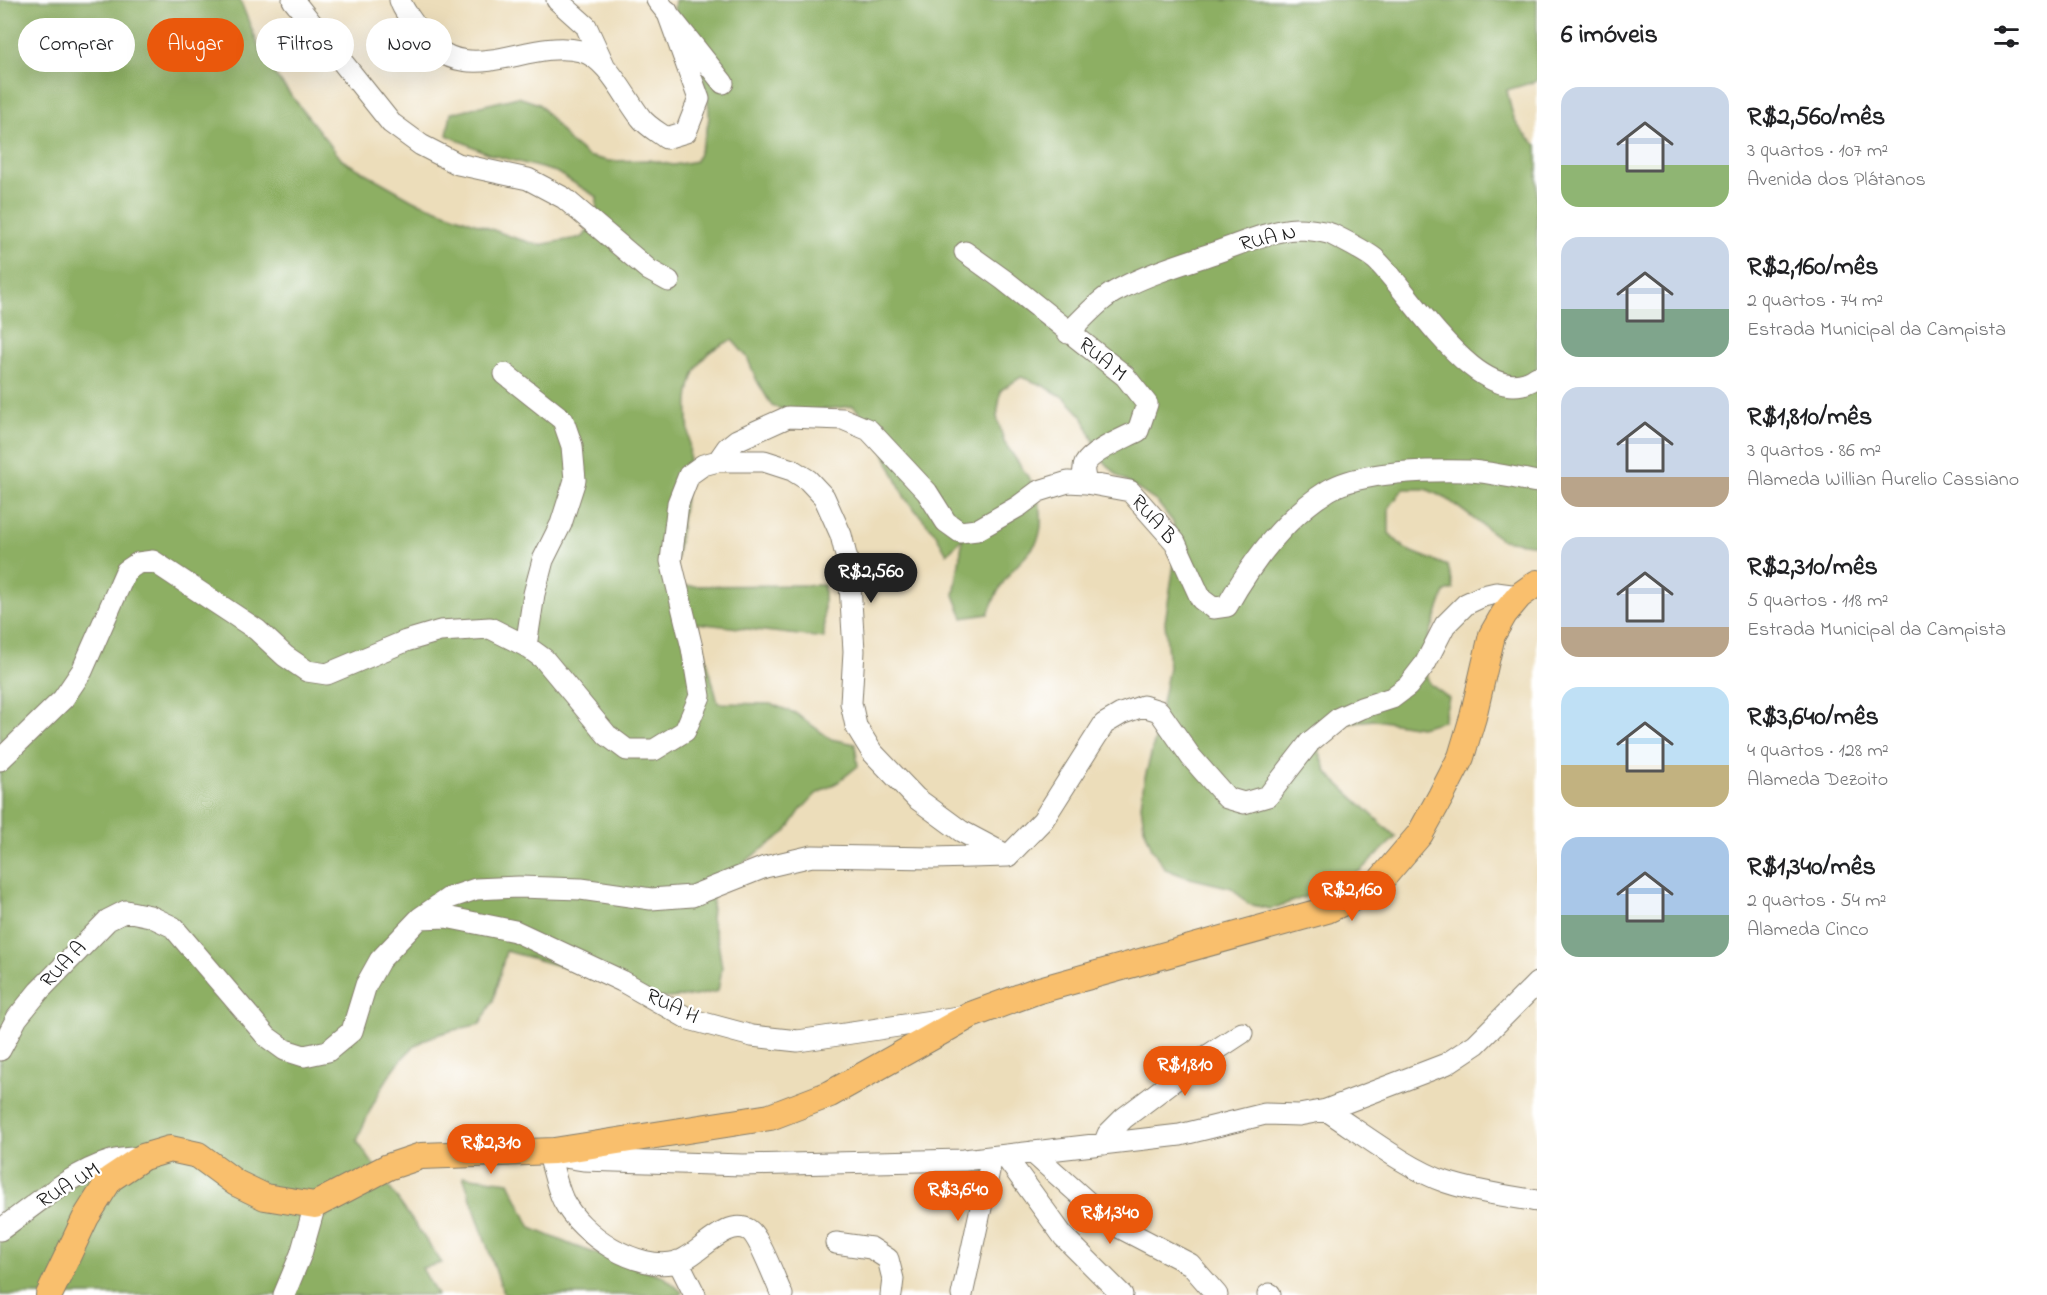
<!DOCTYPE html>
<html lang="pt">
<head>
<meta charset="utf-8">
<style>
  :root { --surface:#fff; --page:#f6f6f6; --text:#202124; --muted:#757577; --accent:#ea580c }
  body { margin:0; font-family:"Indie Flower",sans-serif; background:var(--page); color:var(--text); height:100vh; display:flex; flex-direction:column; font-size:22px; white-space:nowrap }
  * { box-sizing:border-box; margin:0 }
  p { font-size:20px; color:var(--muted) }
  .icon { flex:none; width:33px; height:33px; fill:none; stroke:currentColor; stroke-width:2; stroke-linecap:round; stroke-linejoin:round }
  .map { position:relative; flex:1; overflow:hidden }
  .panel { display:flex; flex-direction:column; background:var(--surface); width:510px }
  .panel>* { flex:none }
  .hud { position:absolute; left:18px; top:18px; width:570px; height:54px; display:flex; gap:12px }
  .price { position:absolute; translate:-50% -51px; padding:0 14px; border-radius:21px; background:var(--accent); color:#fff; font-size:20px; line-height:39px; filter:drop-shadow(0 2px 3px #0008) }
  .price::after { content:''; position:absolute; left:50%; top:36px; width:18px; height:14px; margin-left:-9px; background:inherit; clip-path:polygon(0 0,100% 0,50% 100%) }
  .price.active { background:#222; color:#fff }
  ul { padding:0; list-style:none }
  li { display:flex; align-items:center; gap:18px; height:150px; padding:0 24px }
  li span { display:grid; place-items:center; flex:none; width:168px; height:120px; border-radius:18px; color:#555 }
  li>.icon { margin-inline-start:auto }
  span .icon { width:72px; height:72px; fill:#fffc; stroke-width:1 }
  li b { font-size:26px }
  h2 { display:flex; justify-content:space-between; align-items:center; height:72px; padding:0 24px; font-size:26px }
  .pill { padding:0 21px; border-radius:27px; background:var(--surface); box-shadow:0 6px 24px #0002; font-size:21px; line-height:54px }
  .pill.active { background:var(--accent); color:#fff }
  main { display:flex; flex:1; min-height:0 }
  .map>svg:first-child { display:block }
  .forest { fill:#8daf63; stroke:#546640; stroke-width:1.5 }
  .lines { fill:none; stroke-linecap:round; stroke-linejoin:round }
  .minor-casing { stroke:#847c6b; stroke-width:23 }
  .major-casing { stroke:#847c6b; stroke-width:28 }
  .minor { stroke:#fff; stroke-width:21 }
  .major { stroke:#f9bf6d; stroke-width:26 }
  .labels { text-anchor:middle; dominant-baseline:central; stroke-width:4.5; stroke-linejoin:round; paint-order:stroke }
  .street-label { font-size:21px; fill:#1c1c1c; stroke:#fff }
</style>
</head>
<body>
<main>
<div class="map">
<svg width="1537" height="1295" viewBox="0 0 1537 1295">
  <rect width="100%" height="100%" fill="#fff"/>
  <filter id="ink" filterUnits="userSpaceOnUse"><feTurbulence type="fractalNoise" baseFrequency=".0167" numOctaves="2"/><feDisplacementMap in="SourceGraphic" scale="12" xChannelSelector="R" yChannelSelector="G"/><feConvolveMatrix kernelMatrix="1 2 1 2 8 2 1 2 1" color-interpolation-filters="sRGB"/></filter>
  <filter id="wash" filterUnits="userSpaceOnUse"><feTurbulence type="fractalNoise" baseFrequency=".008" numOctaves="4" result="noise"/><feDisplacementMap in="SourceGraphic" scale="24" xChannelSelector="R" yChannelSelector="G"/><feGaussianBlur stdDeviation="1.35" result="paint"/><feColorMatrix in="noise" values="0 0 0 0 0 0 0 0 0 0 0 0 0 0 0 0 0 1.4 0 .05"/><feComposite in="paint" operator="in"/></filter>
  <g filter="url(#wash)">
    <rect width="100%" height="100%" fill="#ecddba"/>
    <path class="forest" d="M0,0H240L265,62L342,160L413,200L515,238L539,245L583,237L596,219L597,197L556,172L489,154L447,135L451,113L518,97L539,104L569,141L588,156L609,161L650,160L673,165L696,161C701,147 708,131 709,116C710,84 686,38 674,8L675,0H1537V81L1507,90C1512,117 1515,128 1537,145V545L1502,540L1447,499L1426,489H1403L1389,508V533L1405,549L1448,566L1454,589L1445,592L1420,661L1430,684L1449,698L1443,721L1420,727L1375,720L1352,722L1330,730L1319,751L1328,774L1396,837L1360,871L1316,893L1271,909L1248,904L1232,888L1186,877L1165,869L1152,849L1144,827L1141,805L1144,781L1155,739L1169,667L1165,622L1177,545L1173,522L1157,502L1118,476L1102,459L1082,416L1065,398L1042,385L1021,377L1001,390L997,417L1004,442L1031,481C1032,492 1040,501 1041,512C1044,545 1029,551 1011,572C1000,585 994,599 988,614L963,618L954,595L963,537L947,554L935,533L905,498L870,423L853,406L794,413L772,406L757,381L747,357L732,340C714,348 704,353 695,372C681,405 692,429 689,463C685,504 678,545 673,586L824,585V638L697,623L718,703L771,704L795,713L831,739L855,744L858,766L838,782L816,794L800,811L786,832L725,876L713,896L711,919L718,942L722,968L718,991L695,996L640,1000L595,976L506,951L493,1001L480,1024C464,1028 446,1031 431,1037C396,1050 370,1108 357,1141L442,1263L422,1268L437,1295H0Z
      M463,1176L509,1182L531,1228L574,1246L663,1276L682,1292L681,1295H504Z"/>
  </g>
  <g filter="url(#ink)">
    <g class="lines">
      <defs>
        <path id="minor" d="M293,0L391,123L421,145L458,164L528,179L564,198L649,270L669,281
          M400,0C402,9 411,19 416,27C462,96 523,37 581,51C607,57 625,98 641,118C647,126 658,132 666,138L686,132L699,99L667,11
          M557,0L586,26L604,65
          M657,0L723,83
          M965,252L1004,280L1125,376L1147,404L1138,431C1125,438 1092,451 1085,464C1082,470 1085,477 1086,483
          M1068,333C1084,318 1100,298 1120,289C1150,273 1185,263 1217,252C1240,244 1272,230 1296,229C1306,229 1323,231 1331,234C1343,240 1365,251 1375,259C1409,289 1482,418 1537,377
          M505,374L563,420L572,446L575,480L561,524L543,560L534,594L526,646
          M718,461L727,448L737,440L788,417L843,419L869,430L927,492L946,522L960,532L977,530L1019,506L1039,491L1068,482L1086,483L1130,491L1175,542L1201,599L1213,608L1227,606C1252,562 1285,517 1329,490C1361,471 1431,470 1469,471C1491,472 1515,478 1537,482
          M0,760L63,699L82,671L126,571L138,563L153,561L257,630L285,656L307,671L327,674L406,641L440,631L490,628L526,646L544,659L607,735L627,750H654L685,731L700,696L692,648L671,561L678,503L689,475L703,465L718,461H764L792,470L808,480L824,497L841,535L849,568L854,651L851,703L856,726L872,752L916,798L961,831L1008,856
          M420,918L446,917L515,931L622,981L689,1019L752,1036L798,1041L965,1016
          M0,1050L17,1018L39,991L108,920L126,911L150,916L173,927L267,1037L285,1050L304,1056L328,1051L352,1031L366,985L380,960L420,918L449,898L476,889L519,887L581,889L651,899L692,896L765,867L812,856L933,858L1008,856L1043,820L1104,724L1121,714L1143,706L1159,711L1191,757L1227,798L1244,803L1268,796L1310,742L1339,718L1361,708L1392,698L1408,686L1425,664L1445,625L1466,604L1483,596L1496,593L1519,596
          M1326,1110L1446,1064L1476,1044L1537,983
          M1104,1144L1108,1134L1124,1118L1201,1060L1242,1033
          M548,1151C553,1167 556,1185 563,1200C581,1235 637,1272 677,1262C699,1256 726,1217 749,1230C759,1236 776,1282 782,1295
          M555,1152L564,1157L583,1160L743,1165L964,1160L1180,1135L1265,1114L1299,1115L1326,1110C1360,1132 1409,1170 1446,1182C1476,1192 1507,1196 1537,1201
          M1032,1152L1111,1223L1190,1264L1217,1295
          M1005,1156L1064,1237L1122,1295
          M0,1230C34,1206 70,1173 111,1161C121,1158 132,1158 143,1157
          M836,1243L871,1248L888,1259L893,1279L891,1295
          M678,1261L695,1295
          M284,1295L301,1254L315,1205
          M962,1295L992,1157
          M1268,1295L1270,1294"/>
        <path id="major" d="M49,1295L86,1217L110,1179L143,1157L170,1149L198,1155L236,1183L265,1197L315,1205L388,1167L421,1156L554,1151L770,1117L830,1094L971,1015L1036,991L1327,910L1374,888L1420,834L1441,796L1461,757L1473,717L1492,635L1504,614L1519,596L1537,583"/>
      </defs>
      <use href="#minor" class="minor-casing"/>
      <use href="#major" class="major-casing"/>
      <use href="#minor" class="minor"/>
      <use href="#major" class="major"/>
    </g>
  </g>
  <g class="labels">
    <g class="street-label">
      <text transform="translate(1268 239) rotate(-13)">RUA N</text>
      <text transform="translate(1102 360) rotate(40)">RUA M</text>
      <text transform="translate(1153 520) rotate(49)">RUA B</text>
      <text transform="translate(64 965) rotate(-46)">RUA A</text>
      <text transform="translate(672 1007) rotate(26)">RUA H</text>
      <text transform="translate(69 1186) rotate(-31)">RUA UM</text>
    </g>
  </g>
</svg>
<b class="price active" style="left:871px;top:604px">R$2,560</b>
<b class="price" style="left:1352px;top:922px">R$2,160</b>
<b class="price" style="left:1185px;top:1097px">R$1,810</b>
<b class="price" style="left:491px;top:1175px">R$2,310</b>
<b class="price" style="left:958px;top:1222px">R$3,640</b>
<b class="price" style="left:1110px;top:1245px">R$1,340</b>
<div class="hud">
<a class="pill">Comprar</a>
<a class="pill active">Alugar</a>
<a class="pill">Filtros</a>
<a class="pill">Novo</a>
</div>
</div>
<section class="panel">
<h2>6 imóveis<svg class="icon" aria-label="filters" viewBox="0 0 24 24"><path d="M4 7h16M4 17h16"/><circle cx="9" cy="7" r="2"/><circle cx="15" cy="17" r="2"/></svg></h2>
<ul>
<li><span style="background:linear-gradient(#c9d6e8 65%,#8fb573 0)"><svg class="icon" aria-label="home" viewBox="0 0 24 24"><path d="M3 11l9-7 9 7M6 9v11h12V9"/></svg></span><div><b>R$2,560/mês</b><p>3 quartos · 107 m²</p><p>Avenida dos Plátanos</p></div></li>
<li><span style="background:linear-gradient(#c9d6e8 60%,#7fa58c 0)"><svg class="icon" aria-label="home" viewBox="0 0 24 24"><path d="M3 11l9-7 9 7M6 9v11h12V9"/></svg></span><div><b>R$2,160/mês</b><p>2 quartos · 74 m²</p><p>Estrada Municipal da Campista</p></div></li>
<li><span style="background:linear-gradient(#c9d6e8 75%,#b9a48a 0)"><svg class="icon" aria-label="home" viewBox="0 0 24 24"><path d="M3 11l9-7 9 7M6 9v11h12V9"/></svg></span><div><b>R$1,810/mês</b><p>3 quartos · 86 m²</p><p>Alameda Willian Aurelio Cassiano</p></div></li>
<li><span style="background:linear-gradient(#c9d6e8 75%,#b9a48a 0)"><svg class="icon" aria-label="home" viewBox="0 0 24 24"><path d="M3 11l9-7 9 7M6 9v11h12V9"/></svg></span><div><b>R$2,310/mês</b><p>5 quartos · 118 m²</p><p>Estrada Municipal da Campista</p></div></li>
<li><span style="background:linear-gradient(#bfe0f5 65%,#c2b280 0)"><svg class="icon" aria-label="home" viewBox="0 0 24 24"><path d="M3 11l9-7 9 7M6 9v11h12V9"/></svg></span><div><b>R$3,640/mês</b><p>4 quartos · 128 m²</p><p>Alameda Dezoito</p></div></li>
<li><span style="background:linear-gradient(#a9c7e8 65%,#7fa58c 0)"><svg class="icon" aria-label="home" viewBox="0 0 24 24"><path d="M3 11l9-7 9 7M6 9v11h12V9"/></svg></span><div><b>R$1,340/mês</b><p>2 quartos · 54 m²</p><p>Alameda Cinco</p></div></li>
</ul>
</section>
</main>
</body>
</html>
